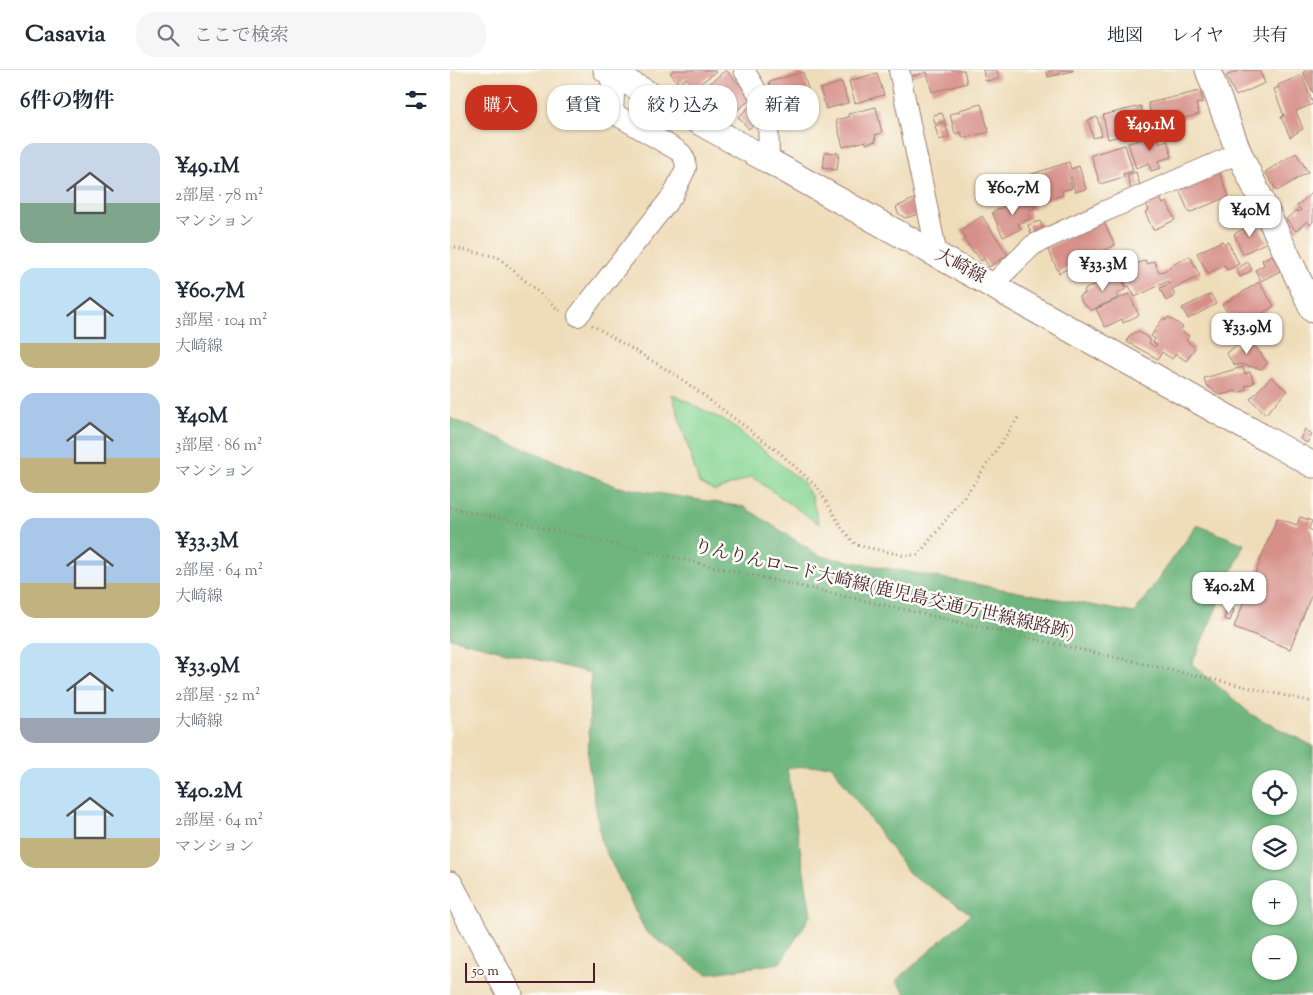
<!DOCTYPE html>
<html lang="ja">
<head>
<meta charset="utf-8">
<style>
  :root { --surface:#fff; --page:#f6f6f7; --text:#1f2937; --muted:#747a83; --line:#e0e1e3; --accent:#c8321e }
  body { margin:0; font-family:"Sorts Mill Goudy","Noto Serif JP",serif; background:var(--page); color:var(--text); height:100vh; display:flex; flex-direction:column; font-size:19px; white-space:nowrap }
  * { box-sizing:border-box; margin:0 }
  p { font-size:16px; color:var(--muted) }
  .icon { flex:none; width:28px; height:28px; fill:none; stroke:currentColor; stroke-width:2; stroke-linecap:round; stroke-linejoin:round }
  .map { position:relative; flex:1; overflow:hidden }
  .panel { display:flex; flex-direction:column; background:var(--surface); width:450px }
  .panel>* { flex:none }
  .guide { position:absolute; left:15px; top:15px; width:475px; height:45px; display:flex; gap:10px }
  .tools { position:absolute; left:802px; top:700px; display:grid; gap:10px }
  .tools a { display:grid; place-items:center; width:45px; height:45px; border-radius:50%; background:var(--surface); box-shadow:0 1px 4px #0004; font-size:25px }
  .scale { position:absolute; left:15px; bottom:12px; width:130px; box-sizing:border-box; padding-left:5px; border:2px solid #4a1f2b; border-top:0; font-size:14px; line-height:18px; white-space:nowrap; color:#4a1f2b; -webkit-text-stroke:4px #fdfcf7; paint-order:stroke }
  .price { position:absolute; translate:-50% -42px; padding:0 11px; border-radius:10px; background:#fff; color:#222; font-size:16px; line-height:32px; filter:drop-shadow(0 1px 2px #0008) }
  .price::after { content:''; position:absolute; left:50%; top:30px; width:15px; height:11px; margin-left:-8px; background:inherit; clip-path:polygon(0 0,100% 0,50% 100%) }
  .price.current { background:var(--accent); color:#fff }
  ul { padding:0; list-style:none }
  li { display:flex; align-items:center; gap:15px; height:125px; padding:0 20px }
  li span { display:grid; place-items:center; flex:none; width:140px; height:100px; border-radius:15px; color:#555 }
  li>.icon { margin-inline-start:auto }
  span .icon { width:60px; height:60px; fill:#fffc; stroke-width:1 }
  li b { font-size:21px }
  h2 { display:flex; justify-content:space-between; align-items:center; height:60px; padding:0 20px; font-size:21px }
  .pill { padding:0 18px; border-radius:20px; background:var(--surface); box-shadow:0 1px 4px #0004; font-size:18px; line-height:45px }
  .pill.current { background:var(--accent); color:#fff }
  header { display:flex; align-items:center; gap:30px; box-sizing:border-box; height:70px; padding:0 25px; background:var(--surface); border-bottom:1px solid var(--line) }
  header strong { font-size:24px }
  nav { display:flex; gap:28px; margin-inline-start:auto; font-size:18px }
  .search { width:350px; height:45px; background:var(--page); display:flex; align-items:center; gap:12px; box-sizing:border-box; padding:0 18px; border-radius:20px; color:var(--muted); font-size:19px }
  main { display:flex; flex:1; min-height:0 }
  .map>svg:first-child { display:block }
  .green { fill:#88d594; stroke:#697a60 }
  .forest { fill:#6eb67e; stroke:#5c6a54; fill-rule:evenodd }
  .building { fill:#d79089 }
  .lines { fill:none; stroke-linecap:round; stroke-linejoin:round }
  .minor-casing { stroke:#9c7e72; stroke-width:22 }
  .tertiary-casing { stroke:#9c7e72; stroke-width:27 }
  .path { stroke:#9c7e72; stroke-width:3; stroke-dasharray:1 4; stroke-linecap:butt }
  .minor { stroke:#fff; stroke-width:20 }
  .tertiary { stroke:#fff; stroke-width:25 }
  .labels { text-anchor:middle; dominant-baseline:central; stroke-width:5; stroke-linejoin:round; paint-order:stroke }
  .street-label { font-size:18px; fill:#4a1f2b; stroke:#fdfcf7 }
</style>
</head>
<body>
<header>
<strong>Casavia</strong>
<div class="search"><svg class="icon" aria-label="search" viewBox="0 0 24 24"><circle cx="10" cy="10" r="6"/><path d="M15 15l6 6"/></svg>ここで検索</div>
<nav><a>地図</a><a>レイヤ</a><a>共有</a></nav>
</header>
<main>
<section class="panel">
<h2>6件の物件<svg class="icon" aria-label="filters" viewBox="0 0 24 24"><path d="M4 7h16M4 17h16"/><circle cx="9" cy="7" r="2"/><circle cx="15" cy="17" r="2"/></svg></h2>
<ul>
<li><span style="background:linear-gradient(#c9d6e8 60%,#7fa58c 0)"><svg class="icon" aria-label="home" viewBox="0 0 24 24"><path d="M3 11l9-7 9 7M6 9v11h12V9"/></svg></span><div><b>¥49.1M</b><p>2部屋 · 78 m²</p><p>マンション</p></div></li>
<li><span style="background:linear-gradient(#bfe0f5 75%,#c2b280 0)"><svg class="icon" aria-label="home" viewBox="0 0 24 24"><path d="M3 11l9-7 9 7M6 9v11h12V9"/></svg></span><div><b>¥60.7M</b><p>3部屋 · 104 m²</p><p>大崎線</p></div></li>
<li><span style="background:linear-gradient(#a9c7e8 65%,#c2b280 0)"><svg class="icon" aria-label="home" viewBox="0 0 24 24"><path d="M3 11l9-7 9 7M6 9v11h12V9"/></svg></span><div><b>¥40M</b><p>3部屋 · 86 m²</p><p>マンション</p></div></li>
<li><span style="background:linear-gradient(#a9c7e8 65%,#c2b280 0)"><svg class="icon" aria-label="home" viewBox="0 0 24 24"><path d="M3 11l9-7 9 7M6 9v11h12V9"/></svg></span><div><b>¥33.3M</b><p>2部屋 · 64 m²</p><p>大崎線</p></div></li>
<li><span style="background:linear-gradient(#bfe0f5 75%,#9aa5b1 0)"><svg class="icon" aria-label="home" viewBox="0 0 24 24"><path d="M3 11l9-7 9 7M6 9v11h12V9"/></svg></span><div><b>¥33.9M</b><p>2部屋 · 52 m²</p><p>大崎線</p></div></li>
<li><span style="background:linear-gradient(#bfe0f5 70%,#c2b280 0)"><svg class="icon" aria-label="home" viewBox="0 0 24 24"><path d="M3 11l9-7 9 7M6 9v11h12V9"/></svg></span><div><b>¥40.2M</b><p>2部屋 · 64 m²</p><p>マンション</p></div></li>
</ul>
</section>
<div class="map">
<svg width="863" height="925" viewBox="0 0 863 925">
  <rect width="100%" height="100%" fill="#fdfcf7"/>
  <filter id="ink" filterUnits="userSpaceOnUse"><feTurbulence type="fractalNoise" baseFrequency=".02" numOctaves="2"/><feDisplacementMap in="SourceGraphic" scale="10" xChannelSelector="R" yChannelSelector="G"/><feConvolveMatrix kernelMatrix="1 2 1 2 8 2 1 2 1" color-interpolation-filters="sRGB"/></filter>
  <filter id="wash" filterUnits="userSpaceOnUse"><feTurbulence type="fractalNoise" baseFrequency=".0096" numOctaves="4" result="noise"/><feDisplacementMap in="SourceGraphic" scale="20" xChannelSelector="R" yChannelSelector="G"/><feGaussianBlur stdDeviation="1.12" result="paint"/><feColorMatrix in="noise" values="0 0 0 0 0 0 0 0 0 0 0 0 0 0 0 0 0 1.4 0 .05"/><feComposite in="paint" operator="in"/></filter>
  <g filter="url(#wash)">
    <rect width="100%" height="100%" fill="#efddba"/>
    <path class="green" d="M222,324L279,353L354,413L362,428L369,454L302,407L265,421L249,413Z"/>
    <path class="forest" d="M0,348L168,417L294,437L370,486L684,543L747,455L794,474L742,594L802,645L863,676V925H457L446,911L521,844L459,803L381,695L337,698L361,845L330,893L256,904L196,862L152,774L138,691L141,603L0,568ZM811,709H839V736H811ZM811,764H839V791H811ZM811,819H839V846H811ZM811,874H839V901H811Z"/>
    <g id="blocks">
      <path class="building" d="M224,0H264L266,2L244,18L236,8L229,14L220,3Z
        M276,0L289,14L291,12L301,29L278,48L253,19Z
        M454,0H514L517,13L482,22L477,2L456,8Z
        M533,0H547L549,9L535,11Z
        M604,0H623V1L598,7L597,2Z
        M790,0H809L815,13L786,26L776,6Z
        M857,0H863V23L853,2Z
        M353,2L359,22L349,25L352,35L328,42L319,12Z
        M427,3L434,25L405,33L399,11Z
        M852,5L863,34L846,41L853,59L840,67L831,47L834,46L824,19L829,17L828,15Z
        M392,12L398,33L376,39L370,19Z
        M750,21L753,32L746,34L749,44L721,52L722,55L705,60L698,33Z
        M531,34L539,62L513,68L511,62L505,64L500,44L509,42V40Z
        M300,36L311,48L299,59L288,47Z
        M691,36L693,45L690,46L694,60L658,69L653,45Z
        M426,37L432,63L425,65L426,71L416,74V71L393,77L386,50L399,47L398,44Z
        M492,43L495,51L485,54L483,45Z
        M647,47L652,65L643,68L638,50Z
        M495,53L499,67L489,70L485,56Z
        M708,66L710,73L717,70L722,87L708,91L711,98L701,101L699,93L686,98L678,73Z
        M675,75L683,101L673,104L674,107L650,114L641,85Z
        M375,82L389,83L387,100L373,98Z
        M846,83L858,102L827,121L815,102Z
        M619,92L621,99L629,96L636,119L625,122L621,107L619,108L622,118L612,121L613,125L587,133L579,105Z
        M768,100L779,126L739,143L728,117Z
        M686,102L690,116L681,120L677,105Z
        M863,122V152L860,155L857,151L846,161L836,149L847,140L849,142L851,140L847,136Z
        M708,124L713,134L717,132L725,150L703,160L695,142L699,140L694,130Z
        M579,125L585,138L578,141L581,148L568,154L571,159L553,167L542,142L555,136L556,138L570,132L569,129Z
        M468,127L472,143L455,148L448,143L446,137Z
        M532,146L558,185L539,197L534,189L531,191L525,182L524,183L514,169L516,168L511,160Z
        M653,150L665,175L609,203L597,178Z
        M590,151L594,163L582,167L578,155Z
        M807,152L817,172L793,184L784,164Z
        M772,171L774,174L778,172L789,194L777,200L775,195L758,204L747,183Z
        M822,185L830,201L811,211L805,200L814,195L812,190Z
        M740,186L750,206L722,219L725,226L716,231L710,218L720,213L718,211L685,227L679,216L677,217L669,202L695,190L697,194L704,191L709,202L714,201L720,198V196Z
        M798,192L802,200L790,207L786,199Z
        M669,203L676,219L667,223L669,227L642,240L633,234L629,226L635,223L634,220Z
        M809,212L824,236L805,248L807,251L799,255L798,253L789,257L772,235Z
        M679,224L689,245L673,253L672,249L655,257L646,239Z
        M761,224L766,234L738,249L732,238Z
        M718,247L733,257L730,260L739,266L736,270L745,278L736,291L726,284L722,289L712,282L708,289L677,272L679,266L688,261L701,270L699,273L705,277L707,275L703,272L705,269L701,266L713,248L716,250Z
        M799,267L817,293L812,299L789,294L785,296L776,283Z
        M793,297L795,304L800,302L804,313L795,316L796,320L787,323L786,321L770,325L756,315L754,308Z
        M821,307L837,321L816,344L800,329Z
        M855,359L862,364L857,373L850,369Z
        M850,447L862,451L859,459L863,461V521L840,579L784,557L827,448L847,455Z
        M778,538L784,540L780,551L774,549Z"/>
    </g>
  </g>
  <g filter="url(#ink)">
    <use href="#blocks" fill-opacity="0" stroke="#9c7e72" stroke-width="1"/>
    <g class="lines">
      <defs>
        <path id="minor" d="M294,0L318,40L319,92
          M449,0L487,185
          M542,215L583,175L653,142L789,83
          M128,246L223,125L236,98L235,90L232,84L227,80L163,43L164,25L159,2"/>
        <path id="tertiary" d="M156,0L863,395
          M758,0L789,83L863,240
          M0,814L60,925"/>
      </defs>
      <use href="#minor" class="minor-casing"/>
      <use href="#tertiary" class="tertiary-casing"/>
      <path class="path" d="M0,177L48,187L111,242
        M142,255L229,307L329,382L368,418L393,460L406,475L452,485H468L518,422L570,345
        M0,437L863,632"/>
      <use href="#minor" class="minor"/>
      <use href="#tertiary" class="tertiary"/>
    </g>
  </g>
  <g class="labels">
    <g class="street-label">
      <text transform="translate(510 197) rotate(28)">大崎線</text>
      <text transform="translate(434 521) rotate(13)">りんりんロード大崎線(鹿児島交通万世線線路跡)</text>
    </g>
  </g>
</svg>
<div class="tools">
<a><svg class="icon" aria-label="locate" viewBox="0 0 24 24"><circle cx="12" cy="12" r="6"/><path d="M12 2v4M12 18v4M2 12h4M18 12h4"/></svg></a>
<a><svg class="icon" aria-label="layers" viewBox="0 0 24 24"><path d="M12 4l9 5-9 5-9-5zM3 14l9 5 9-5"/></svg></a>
<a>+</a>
<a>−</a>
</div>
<div class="scale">50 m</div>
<b class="price current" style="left:700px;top:82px">¥49.1M</b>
<b class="price" style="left:563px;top:146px">¥60.7M</b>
<b class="price" style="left:800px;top:168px">¥40M</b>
<b class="price" style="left:653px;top:222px">¥33.3M</b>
<b class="price" style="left:797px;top:285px">¥33.9M</b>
<b class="price" style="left:779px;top:544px">¥40.2M</b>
<div class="guide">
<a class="pill current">購入</a>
<a class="pill">賃貸</a>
<a class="pill">絞り込み</a>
<a class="pill">新着</a>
</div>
</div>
</main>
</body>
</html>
